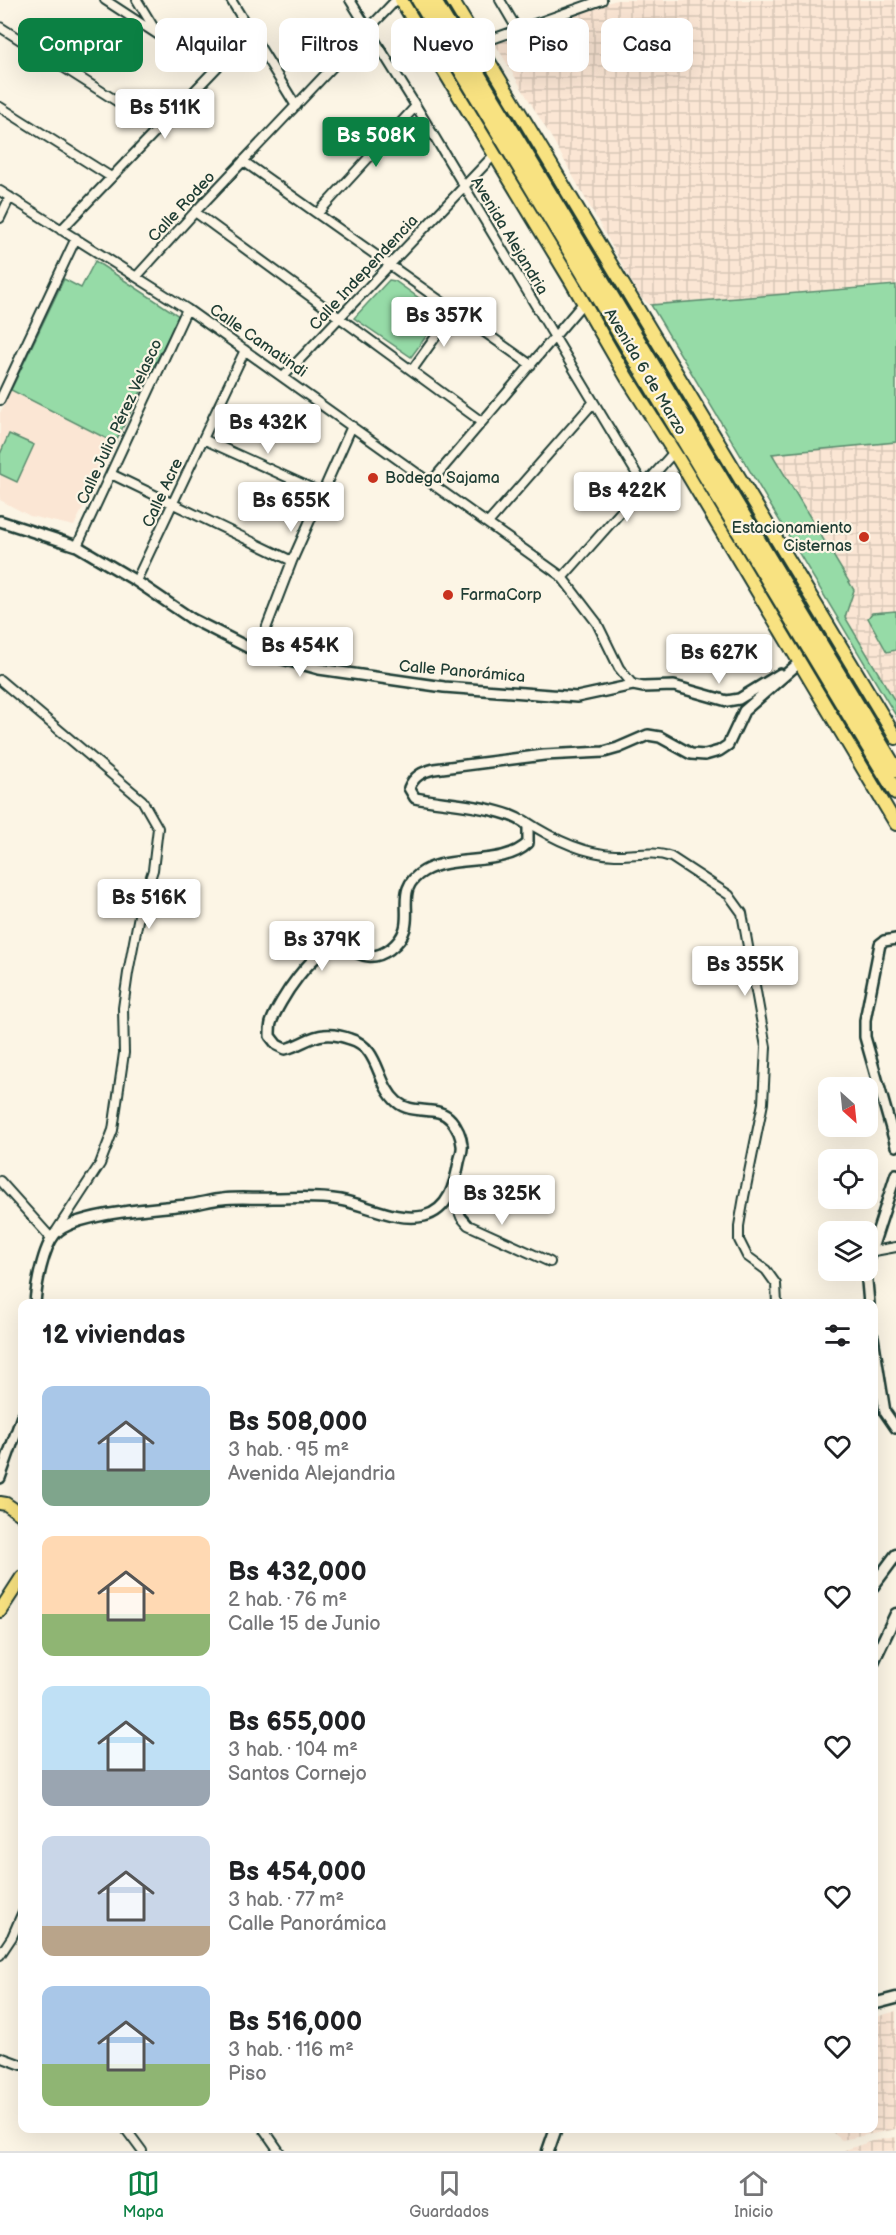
<!DOCTYPE html>
<html lang="es">
<head>
<meta charset="utf-8">
<style>
  :root { --surface:#fff; --page:#f6f6f6; --text:#202124; --muted:#757577; --line:#e0e0e0; --accent:#0b8043 }
  body { margin:0; font-family:"Balsamiq Sans",sans-serif; background:var(--page); color:var(--text); height:100vh; display:flex; flex-direction:column; font-size:22px; white-space:nowrap }
  * { box-sizing:border-box; margin:0 }
  p { font-size:20px; color:var(--muted) }
  .icon { flex:none; width:33px; height:33px; fill:none; stroke:currentColor; stroke-width:2; stroke-linecap:round; stroke-linejoin:round }
  .map { position:relative; flex:1; overflow:hidden }
  .details { position:absolute; left:18px; top:1299px; width:860px; height:834px; display:flex; flex-direction:column; background:var(--surface); border-radius:12px; box-shadow:0 6px 24px #0002 }
  .details>* { flex:none }
  .guide { position:absolute; left:18px; top:18px; width:861px; height:54px; display:flex; gap:12px }
  .needle { width:39px; rotate:153deg }
  .tools { position:absolute; left:818px; top:1077px; display:grid; gap:12px }
  .tools a { display:grid; place-items:center; width:60px; height:60px; border-radius:12px; background:var(--surface); box-shadow:0 6px 24px #0002; font-size:30px }
  .price { position:absolute; translate:-50% -51px; padding:0 14px; border-radius:6px; background:#fff; color:#222; font-size:20px; line-height:39px; filter:drop-shadow(0 2px 3px #0008) }
  .price::after { content:''; position:absolute; left:50%; top:36px; width:18px; height:14px; margin-left:-9px; background:inherit; clip-path:polygon(0 0,100% 0,50% 100%) }
  .price.selected { background:var(--accent); color:#fff }
  ul { padding:0; list-style:none }
  li { display:flex; align-items:center; gap:18px; height:150px; padding:0 24px }
  li span { display:grid; place-items:center; flex:none; width:168px; height:120px; border-radius:12px; color:#555 }
  li>.icon { margin-inline-start:auto }
  span .icon { width:72px; height:72px; fill:#fffc; stroke-width:1 }
  li b { font-size:26px }
  h2 { display:flex; justify-content:space-between; align-items:center; height:72px; padding:0 24px; font-size:26px }
  .pill { padding:0 21px; border-radius:12px; background:var(--surface); box-shadow:0 6px 24px #0002; font-size:21px; line-height:54px }
  .pill.selected { background:var(--accent); color:#fff }
  .menu { display:flex; justify-content:space-around; align-items:center; height:84px; border-top:2px solid var(--line); background:var(--surface); font-size:16px; color:var(--muted) }
  .menu a { display:grid; justify-items:center; gap:3px }
  .menu .selected { color:var(--accent) }
  .map>svg:first-child { display:block }
  .built { fill:#fbe6d4 }
  .industrial { fill:url(#industrial-grid) }
  .green { fill:#96dba7; stroke:#5a8c6e; stroke-width:1.5 }
  .lines { fill:none; stroke-linecap:round; stroke-linejoin:round }
  .minor-casing { stroke:#1f3d34; stroke-width:12 }
  .tertiary-casing { stroke:#1f3d34; stroke-width:14 }
  .secondary-casing { stroke:#1f3d34; stroke-width:15 }
  .primary-casing { stroke:#1f3d34; stroke-width:16 }
  .trunk-casing { stroke:#1f3d34; stroke-width:18 }
  .minor { stroke:#fcf5e5; stroke-width:8 }
  .tertiary { stroke:#fcf5e5; stroke-width:9 }
  .secondary { stroke:#fcf5e5; stroke-width:10 }
  .primary { stroke:#f8e281; stroke-width:12 }
  .trunk { stroke:#f8e281; stroke-width:14 }
  .poi-dot { fill:#c8321e; stroke:#fcf5e5; stroke-width:2 }
  .labels { text-anchor:middle; dominant-baseline:central; stroke-width:4.5; stroke-linejoin:round; paint-order:stroke }
  .street-label { font-size:16px; fill:#1f3d34; stroke:#fcf5e5 }
  .poi-label { font-size:16px; fill:#1f3d34; stroke:#fcf5e5; text-anchor:start }
</style>
</head>
<body>
<div class="map">
<svg width="896" height="2151" viewBox="0 0 896 2151">
  <defs>
    <pattern id="industrial-grid" width="8" height="8" patternUnits="userSpaceOnUse" patternTransform="scale(1.5)"><rect width="8" height="8" fill="#fbe6d4"/><path d="M0 4h8M4 0v8" fill="none" stroke="#d7c6b7"/></pattern>
  </defs>
  <rect width="100%" height="100%" fill="#fcf5e5"/>
  <filter id="ink" filterUnits="userSpaceOnUse"><feTurbulence type="fractalNoise" baseFrequency=".0167" numOctaves="2"/><feDisplacementMap in="SourceGraphic" scale="12" xChannelSelector="R" yChannelSelector="G"/><feConvolveMatrix kernelMatrix="1 2 1 2 8 2 1 2 1" color-interpolation-filters="sRGB"/></filter>
  <g filter="url(#ink)">
    <path class="built" d="M11,390L115,443L74,526L30,516L0,500V413Z"/>
    <path class="industrial" d="M616,0H896V716L651,306L640,297L554,142L494,42Z
      M896,2011V2129L842,2140L828,2129L873,2128V2018Z
      M896,2137V2151H842L872,2141Z"/>
    <path class="green" d="M95,261L179,316L115,443L11,390L64,279L81,288Z
      M389,280L395,281L440,313L441,316L411,357L354,318Z
      M896,285V442L772,454L854,590L845,617L896,703V716L651,305Z
      M9,434L34,445L17,482L0,474V454Z
      M896,611V650L887,652L868,618L872,613Z"/>
    <g class="lines">
      <defs>
        <path id="minor" d="M105,0L157,34L216,68
          M137,0L157,33
          M231,0L296,106
          M350,0L416,106L644,486
          M500,0L517,29
          M0,27L159,128
          M478,44L602,0
          M0,107L111,177
          M243,161L531,365
          M0,191L187,309L561,576L597,623L619,668L633,685
          M195,212L482,422
          M318,213L416,106
          M0,218L10,197
          M61,230L251,32
          M137,276L195,212L396,0
          M412,370L454,311
          M283,377L494,155
          M0,400L76,238
          M203,439L322,493
          M111,474L292,561
          M431,482L584,302
          M488,523L593,403
          M77,546L187,309
          M562,578L674,452
          M136,581L245,350
          M257,652L292,561L352,426
          M0,680L142,800L158,828L153,870L140,910L128,973L123,1008L124,1053L113,1130L100,1164L55,1233
          M524,820C551,838 582,854 615,855C634,856 652,850 671,857L729,895L742,913L766,1047L763,1103L744,1197L739,1226V1240L747,1256L766,1270L776,1284L777,1304
          M0,1181L52,1239
          M452,1193L461,1217L468,1225L550,1262
          M869,1252L896,1247
          M0,1955L12,1937L22,1914
          M0,2057L22,2065
          M125,2128L142,2151
          M263,2128L279,2151"/>
        <path id="tertiary" d="M0,521L77,546L136,581L192,619L257,652L319,669L444,687L577,697L633,685L643,687L674,686L727,701L739,699L780,674
          M896,939L884,941L880,944L865,1020V1037L896,1146
          M867,1264L896,1174
          M866,1270L869,1304
          M35,1304C36,1286 43,1248 55,1234C74,1213 158,1208 187,1205C199,1204 210,1200 222,1199C239,1197 256,1199 272,1198C295,1198 318,1196 340,1200C368,1205 396,1222 424,1216C449,1210 455,1184 459,1162C460,1157 463,1150 462,1145C461,1135 457,1127 451,1120C438,1104 413,1116 397,1102C376,1084 380,1047 350,1039C342,1036 332,1034 324,1035C310,1036 299,1046 285,1049L277,1045L270,1036C270,1032 270,1027 271,1023C278,1002 314,946 338,947C357,948 366,966 390,949C425,923 387,892 424,871C453,854 504,867 528,843V826C509,806 443,804 415,798L409,788C414,776 422,772 434,769L544,755L604,752L618,748L648,735L660,737L691,754L705,755L719,751L728,745L744,711L800,662
          M873,1337L885,1412L896,1428
          M0,1478L22,1416"/>
        <path id="secondary" d="M873,1586L896,1555
          M873,1662L896,1614
          M873,2004L896,1998
          M548,2151L556,2128"/>
        <path id="primary" d="M401,0L571,281L627,378L679,460L896,824
          M452,0L896,738
          M0,1503L6,1504L22,1515
          M0,1611L22,1577"/>
        <path id="trunk" d="M419,0L896,792
          M433,0L896,770"/>
      </defs>
      <use href="#minor" class="minor-casing"/>
      <use href="#tertiary" class="tertiary-casing"/>
      <use href="#secondary" class="secondary-casing"/>
      <use href="#primary" class="primary-casing"/>
      <use href="#trunk" class="trunk-casing"/>
      <use href="#minor" class="minor"/>
      <use href="#tertiary" class="tertiary"/>
      <use href="#secondary" class="secondary"/>
      <use href="#primary" class="primary"/>
      <use href="#trunk" class="trunk"/>
    </g>
  </g>
  <g class="poi-dot">
    <circle cx="373" cy="478" r="6"/>
    <circle cx="864" cy="537" r="6"/>
    <circle cx="448" cy="595" r="6"/>
  </g>
  <g class="labels">
    <g class="street-label">
      <text transform="translate(182 207) rotate(-47)">Calle Rodeo</text>
      <text transform="translate(509 236) rotate(59)">Avenida Alejandria</text>
      <text transform="translate(364 273) rotate(-47)">Calle Independencia</text>
      <text transform="translate(258 341) rotate(35)">Calle Camatindi</text>
      <text transform="translate(645 372) rotate(59)">Avenida 6 de Marzo</text>
      <text transform="translate(120 422) rotate(-65)">Calle Julio Pérez Velasco</text>
      <text transform="translate(163 493) rotate(-65)">Calle Acre</text>
      <text transform="translate(462 672) rotate(5)">Calle Panorámica</text>
    </g>
    <g class="poi-label">
      <text x="385" y="478">Bodega Sajama</text>
      <text x="852" y="528" text-anchor="end">Estacionamiento<tspan x="852" dy="18">Cisternas</tspan></text>
      <text x="460" y="595">FarmaCorp</text>
    </g>
  </g>
</svg>
<div class="tools">
<a><svg class="needle" viewBox="-14 -14 28 28"><path d="M0-13l5 13h-10z" fill="#e53935"/><path d="M0 13l5-13h-10z" fill="#757577"/></svg></a>
<a><svg class="icon" aria-label="locate" viewBox="0 0 24 24"><circle cx="12" cy="12" r="6"/><path d="M12 2v4M12 18v4M2 12h4M18 12h4"/></svg></a>
<a><svg class="icon" aria-label="layers" viewBox="0 0 24 24"><path d="M12 4l9 5-9 5-9-5zM3 14l9 5 9-5"/></svg></a>
</div>
<b class="price" style="left:165px;top:140px">Bs 511K</b>
<b class="price selected" style="left:376px;top:168px">Bs 508K</b>
<b class="price" style="left:444px;top:348px">Bs 357K</b>
<b class="price" style="left:268px;top:455px">Bs 432K</b>
<b class="price" style="left:627px;top:523px">Bs 422K</b>
<b class="price" style="left:291px;top:533px">Bs 655K</b>
<b class="price" style="left:300px;top:678px">Bs 454K</b>
<b class="price" style="left:719px;top:685px">Bs 627K</b>
<b class="price" style="left:149px;top:930px">Bs 516K</b>
<b class="price" style="left:322px;top:972px">Bs 379K</b>
<b class="price" style="left:745px;top:997px">Bs 355K</b>
<b class="price" style="left:502px;top:1226px">Bs 325K</b>
<div class="guide">
<a class="pill selected">Comprar</a>
<a class="pill">Alquilar</a>
<a class="pill">Filtros</a>
<a class="pill">Nuevo</a>
<a class="pill">Piso</a>
<a class="pill">Casa</a>
</div>
<section class="details">
<h2>12 viviendas<svg class="icon" aria-label="filters" viewBox="0 0 24 24"><path d="M4 7h16M4 17h16"/><circle cx="9" cy="7" r="2"/><circle cx="15" cy="17" r="2"/></svg></h2>
<ul>
<li><span style="background:linear-gradient(#a9c7e8 70%,#7fa58c 0)"><svg class="icon" aria-label="home" viewBox="0 0 24 24"><path d="M3 11l9-7 9 7M6 9v11h12V9"/></svg></span><div><b>Bs 508,000</b><p>3 hab. · 95 m²</p><p>Avenida Alejandria</p></div><svg class="icon" aria-label="heart" viewBox="0 0 24 24"><path d="M12 20l-8-8c-3-5 5-10 8-4 3-6 11-1 8 4z"/></svg></li>
<li><span style="background:linear-gradient(#ffd9b3 65%,#8fb573 0)"><svg class="icon" aria-label="home" viewBox="0 0 24 24"><path d="M3 11l9-7 9 7M6 9v11h12V9"/></svg></span><div><b>Bs 432,000</b><p>2 hab. · 76 m²</p><p>Calle 15 de Junio</p></div><svg class="icon" aria-label="heart" viewBox="0 0 24 24"><path d="M12 20l-8-8c-3-5 5-10 8-4 3-6 11-1 8 4z"/></svg></li>
<li><span style="background:linear-gradient(#bfe0f5 70%,#9aa5b1 0)"><svg class="icon" aria-label="home" viewBox="0 0 24 24"><path d="M3 11l9-7 9 7M6 9v11h12V9"/></svg></span><div><b>Bs 655,000</b><p>3 hab. · 104 m²</p><p>Santos Cornejo</p></div><svg class="icon" aria-label="heart" viewBox="0 0 24 24"><path d="M12 20l-8-8c-3-5 5-10 8-4 3-6 11-1 8 4z"/></svg></li>
<li><span style="background:linear-gradient(#c9d6e8 75%,#b9a48a 0)"><svg class="icon" aria-label="home" viewBox="0 0 24 24"><path d="M3 11l9-7 9 7M6 9v11h12V9"/></svg></span><div><b>Bs 454,000</b><p>3 hab. · 77 m²</p><p>Calle Panorámica</p></div><svg class="icon" aria-label="heart" viewBox="0 0 24 24"><path d="M12 20l-8-8c-3-5 5-10 8-4 3-6 11-1 8 4z"/></svg></li>
<li><span style="background:linear-gradient(#a9c7e8 65%,#8fb573 0)"><svg class="icon" aria-label="home" viewBox="0 0 24 24"><path d="M3 11l9-7 9 7M6 9v11h12V9"/></svg></span><div><b>Bs 516,000</b><p>3 hab. · 116 m²</p><p>Piso</p></div><svg class="icon" aria-label="heart" viewBox="0 0 24 24"><path d="M12 20l-8-8c-3-5 5-10 8-4 3-6 11-1 8 4z"/></svg></li>
</ul>
</section>
</div>
<nav class="menu">
<a class="selected"><svg class="icon" aria-label="map" viewBox="0 0 24 24"><path d="M3 6l6-2 6 2 6-2v14l-6 2-6-2-6 2zM9 4v14M15 6v14"/></svg>Mapa</a>
<a><svg class="icon" aria-label="saved" viewBox="0 0 24 24"><path d="M7 4h10v16l-5-4-5 4z"/></svg>Guardados</a>
<a><svg class="icon" aria-label="home" viewBox="0 0 24 24"><path d="M3 11l9-7 9 7M6 9v11h12V9"/></svg>Inicio</a>
</nav>
</body>
</html>
